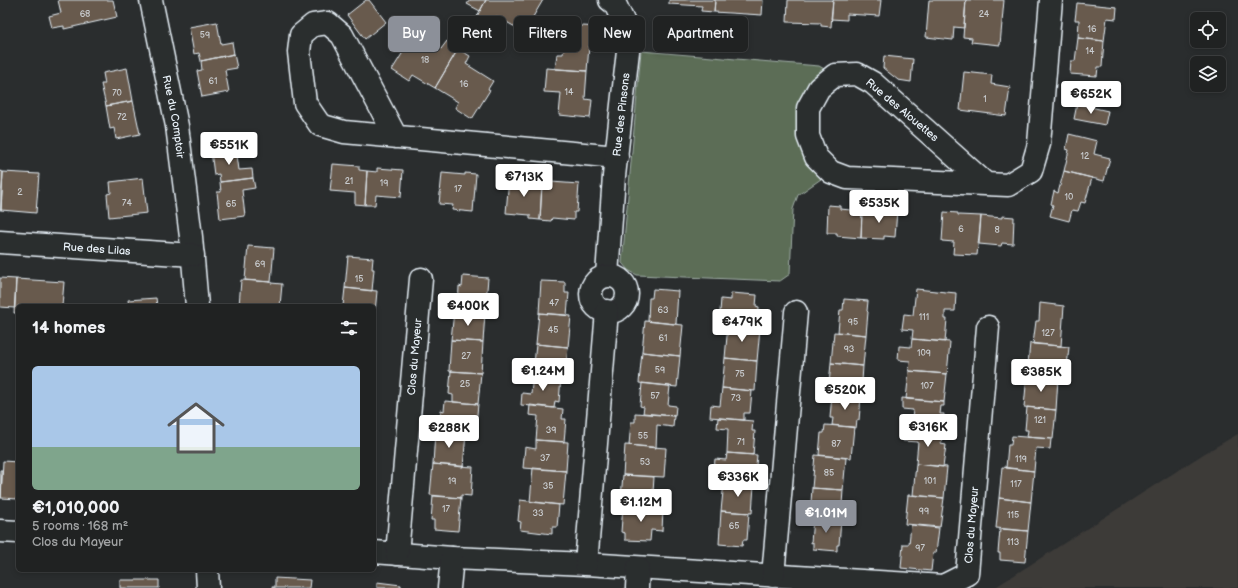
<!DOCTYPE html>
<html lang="en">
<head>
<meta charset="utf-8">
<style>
  :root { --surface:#202222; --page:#2d2f2f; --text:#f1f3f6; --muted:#a2a4a5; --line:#3d3f40; --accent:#8c9099 }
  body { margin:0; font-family:"Balsamiq Sans",sans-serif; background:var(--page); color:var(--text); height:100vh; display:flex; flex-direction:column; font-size:15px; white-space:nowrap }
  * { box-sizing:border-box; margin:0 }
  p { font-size:13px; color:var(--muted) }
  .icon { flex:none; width:22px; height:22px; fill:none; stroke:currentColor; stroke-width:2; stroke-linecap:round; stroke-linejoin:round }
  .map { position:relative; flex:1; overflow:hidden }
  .panel { position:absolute; left:16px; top:304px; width:360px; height:268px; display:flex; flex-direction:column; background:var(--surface); border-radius:6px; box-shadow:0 2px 6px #0003,0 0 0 1px var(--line) }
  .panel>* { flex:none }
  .hud { position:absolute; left:388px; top:16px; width:380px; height:36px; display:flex; gap:8px }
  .fabs { position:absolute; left:1190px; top:12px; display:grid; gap:8px }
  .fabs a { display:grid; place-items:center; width:36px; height:36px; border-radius:6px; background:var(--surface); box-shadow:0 2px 6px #0003,0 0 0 1px var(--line); font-size:20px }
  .price { position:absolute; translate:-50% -34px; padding:0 9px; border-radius:4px; background:#fff; color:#222; font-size:13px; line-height:26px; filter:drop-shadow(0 1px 2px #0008) }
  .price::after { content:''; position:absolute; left:50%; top:24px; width:12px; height:9px; margin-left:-6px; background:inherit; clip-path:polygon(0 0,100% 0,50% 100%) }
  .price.current { background:var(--accent); color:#fff }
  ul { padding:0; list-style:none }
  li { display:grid; align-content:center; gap:8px; height:212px; padding:0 16px }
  li span { display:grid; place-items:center; height:124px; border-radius:6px; color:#555 }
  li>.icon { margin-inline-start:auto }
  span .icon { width:72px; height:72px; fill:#fffc; stroke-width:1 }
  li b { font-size:17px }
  h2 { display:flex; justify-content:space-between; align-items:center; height:48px; padding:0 16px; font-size:17px }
  .tag { padding:0 14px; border-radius:6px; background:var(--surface); box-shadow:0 2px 6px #0003,0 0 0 1px var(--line); font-size:14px; line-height:36px }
  .tag.current { background:var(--accent); color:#fff }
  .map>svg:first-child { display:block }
  .built { fill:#3c3a38 }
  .green { fill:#5b6d57; stroke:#a2afa8 }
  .building { fill:#675a4e; stroke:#e8f1f8 }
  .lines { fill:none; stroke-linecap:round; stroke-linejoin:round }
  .minor-casing { stroke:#e8f1f8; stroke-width:25 }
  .minor { stroke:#2a2d2e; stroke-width:22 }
  .labels { text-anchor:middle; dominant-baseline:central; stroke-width:4; stroke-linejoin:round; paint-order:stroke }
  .number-label { font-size:9px; fill:#c8cbce }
  .street-label { font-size:11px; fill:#e8f1f8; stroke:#2a2d2e }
</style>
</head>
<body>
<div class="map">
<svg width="1238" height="588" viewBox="0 0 1238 588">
  <rect width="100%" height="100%" fill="#2a2d2e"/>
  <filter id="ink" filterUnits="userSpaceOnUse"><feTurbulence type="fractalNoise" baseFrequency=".025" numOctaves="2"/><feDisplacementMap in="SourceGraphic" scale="8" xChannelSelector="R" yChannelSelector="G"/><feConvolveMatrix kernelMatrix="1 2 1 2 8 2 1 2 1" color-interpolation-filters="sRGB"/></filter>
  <g filter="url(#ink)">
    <path class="built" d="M1238,434V588H994L1205,453Z"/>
    <path class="green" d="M641,51L819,66L835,75L808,108L831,172L798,195L793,209L790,274L780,281L637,275L628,270L622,263Z"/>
    <path class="building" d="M58,0H113L117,17L64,29V26L52,28L49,16L61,13Z
      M366,0H369L386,22L365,39L347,15Z
      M470,0H486L480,11L467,4Z
      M486,0H543L524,32L496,16L479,45L465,38Z
      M669,0H715L714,12L701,11L702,6L669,4Z
      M715,0H763L762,15L714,12Z
      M788,0H833L831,27L821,26V23L787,22Z
      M833,0H881L879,16L847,14V20L831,19Z
      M929,0H966L964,28L954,27L953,40L926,37Z
      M966,0H1004L1000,45L971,42L972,38L963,37Z
      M1077,3L1117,7L1116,19L1107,18L1104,41L1078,38L1079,20H1075Z
      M217,22L221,44L232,42L234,54L201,61L199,53L194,54L189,27Z
      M565,25L600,27L598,46H589L587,71L555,69L557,54H563L564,49L552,48L554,30H565Z
      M416,35L441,49L447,41L449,42L451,38L461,44L435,88L413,75L409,81L392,70L410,41L412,42Z
      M1078,38L1104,41L1102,67H1098L1097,76L1070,74L1071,61H1075Z
      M458,49L470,56L466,64L493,81L488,89L490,90L472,119L455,108L458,102L435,88Z
      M234,54L237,68L225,70L229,92L202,97L197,71L202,70L201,61Z
      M884,56L913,59L911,82L898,80L883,68Z
      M127,68L133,101L106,106L101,84H105L103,73Z
      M546,68L587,71L585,99L592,100L590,118L559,115L561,93L544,92Z
      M964,72L992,75L991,84L1010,87L1006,116L960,110Z
      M133,101L140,134L116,139L114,128L110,129L106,106Z
      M1077,104L1108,111L1105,125L1074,119Z
      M1069,134L1097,141L1094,154L1110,158L1104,181L1064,171L1069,150L1066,149Z
      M236,148L239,170L252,169L253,178L220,182L219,174L214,175L211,151Z
      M333,164L359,166V170L367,171L365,205L355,204V193L330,191Z
      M377,168L403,170L401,197L376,195L375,205H365L367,171L377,172Z
      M0,171L3,172L1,210H0Z
      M1064,171L1092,178L1085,203L1081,202L1078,211L1072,210L1069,221L1050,216L1053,205L1051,204L1054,191L1058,193Z
      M3,172L39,174L36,213L1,210Z
      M442,173L465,175V173L476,174L473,212L452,210L453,205L439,204Z
      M143,178L147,213L109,217L107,194L111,193L110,182Z
      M253,178L255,188L242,190L245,216L220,219L217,192H221L220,182Z
      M509,178L535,180V184H542L540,220L530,219V215L506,213Z
      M551,182L579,184L577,212H574V220L552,218L551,221L540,220L542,184L551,185Z
      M828,205L840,206V209L862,211L861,238L837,236V233H827Z
      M885,209L897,210L895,237L884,236V239L861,238L862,211L885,212Z
      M944,212L958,213V215L981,216L977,255L953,254L954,242L942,241Z
      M981,216L1002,218V216L1014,217L1013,244L1002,243L1001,246L979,244Z
      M248,246L274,248L271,282L245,280Z
      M348,256L373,258L372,269H374L372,291L345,288Z
      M463,276L488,278L485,313L458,311L459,286L462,287Z
      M0,278L16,279L15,308L0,307Z
      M16,279L64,282L62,306H18V313H14Z
      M241,280L271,282V283L282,284L280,306H239Z
      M541,281L565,282V293H569L567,315L539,313Z
      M345,288L377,291L374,324V306H343Z
      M653,289L678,291L676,324L648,321L649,298H652Z
      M916,289L956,293L955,311H945V319H947L945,342L912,339L913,330L902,329L904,314L913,315Z
      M731,293L757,295L756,306L759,307L758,328L719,325L721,299L731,300Z
      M156,298L157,306H129L128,300Z
      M844,299L868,301L867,311L868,312L866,335L838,332L840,310H843Z
      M1040,303L1064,306L1061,346L1033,344L1036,321H1039Z
      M454,311L485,313L483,342L451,340Z
      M539,313L571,316L568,347L536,344Z
      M645,321L683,325L680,356L642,352Z
      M728,325L760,328L757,361L725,358Z
      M834,332L866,335L863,366L831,363Z
      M912,339L950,342L947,374L909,371L910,361L898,360L899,346L911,347Z
      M451,340L483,342L481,373L449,371Z
      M1030,343L1069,347L1066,377L1058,376V378L1027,375Z
      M536,344L568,347L565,378L533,375Z
      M642,352L680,356L677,387L639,383Z
      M725,358L757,361L755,391L722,388Z
      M831,363L863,366L861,397L828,395Z
      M451,371L481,373L478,404L453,402V395L449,394Z
      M909,371L947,374L944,402L906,399Z
      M533,375L561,377L559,402L555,401L554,408L521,405L522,393L531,394Z
      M1027,375L1058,378L1056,410L1024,407Z
      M642,383L670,386L668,405L676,406L675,416L643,413L644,407L640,406Z
      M722,388L752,391L750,413H744V420L710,417L711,405L720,406Z
      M832,395L861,397L859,420H857L856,428L832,425L833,418H830Z
      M902,398L944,402V406H941L940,414H944L943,424L952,425L951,435L904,431L905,419L912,420L913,410L902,409Z
      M445,401L478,404L475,435L439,432L441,410L444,411Z
      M530,405L563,409L562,419H566L564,442L536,440L538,416L529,415Z
      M1027,407L1056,410L1053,439L1027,437L1028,430H1025Z
      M635,413L674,416L673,427L657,425L656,448L629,445L631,422H635Z
      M718,418L753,421L752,431H755L753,455L727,453L728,429L717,428Z
      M825,425L854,427L851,458L819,455L821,433H824Z
      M904,431L942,434L941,444L946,445L943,467L916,464L918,442L903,441Z
      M435,432L466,434L463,467L433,464Z
      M1012,436L1051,439L1050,449L1036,448L1034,471L1006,468L1008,445H1011Z
      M536,440L568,442L566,471L523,468L525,447L536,449Z
      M625,445L666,448L664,477L623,475Z
      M727,453L757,455L754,485L724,482L725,470H714L715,459L726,460Z
      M815,455L846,458L843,490L812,488Z
      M3,461L18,462V499L1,498Z
      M433,464L473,467L471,496L461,495V498L430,495Z
      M916,464L947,467L944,498L913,495Z
      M1002,467L1034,471L1031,502L999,498Z
      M533,468L566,471L563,505L530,502Z
      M0,470H2L1,498H0Z
      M623,475L654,477L652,508L623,506V508H620Z
      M724,482L754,485L752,513L721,511Z
      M812,488L843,490L841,520L810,518Z
      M908,495L944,498L940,527L905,524Z
      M433,496L461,498L458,531L434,529V520H431Z
      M999,498L1031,502L1028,531L996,528Z
      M520,500L559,505L557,527H552V534L520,530L521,522L518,521Z
      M623,506L663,509L662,531L651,530L650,541L625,540V533L621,532Z
      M721,511L749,513L747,540H743L742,546L719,544Z
      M813,518L841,520L839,545H837V551L813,549V542L811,543Z
      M911,525L939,528L936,553H933L931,571L901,568L903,544H909Z
      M1000,529L1028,531L1025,562L1000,560V553H998Z
      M275,578L310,580L309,588H272V587H275Z
      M120,580H159V588H120Z
      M377,582L401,585V588H377Z"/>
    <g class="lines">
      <defs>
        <g id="minor">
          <path id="s1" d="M151,0L177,126L191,237L197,306"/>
          <path d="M396,137L342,35L328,23L313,25L301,35L299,52L305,103L320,125L344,132L617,157"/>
          <path d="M986,184L873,83L857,74L835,75L819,88L808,108V136L816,157L831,172L847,178L1008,185L1031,171L1039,144L1051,0"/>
          <path id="s2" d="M0,242L193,255"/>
          <path id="s3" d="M607,275L614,176L628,51L625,25L615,4L610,0"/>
          <circle cx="609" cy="294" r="18"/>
          <path d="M0,531L18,532"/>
          <path id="s4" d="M374,552L452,558L586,564L943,586L967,574L988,327"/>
          <path id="s5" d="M397,554L421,279"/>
          <path d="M586,564L607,311"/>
          <path d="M207,570L208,588"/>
          <path d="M773,576L796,312"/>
          <path d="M449,588L452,558"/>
          <path d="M637,588L638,568"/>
        </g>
      </defs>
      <use href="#minor" class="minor-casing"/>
      <use href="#minor" class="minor"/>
    </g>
  </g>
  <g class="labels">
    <g class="number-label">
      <text x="85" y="14">68</text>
      <text x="984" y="14">24</text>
      <text x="1092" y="29">16</text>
      <text x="205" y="35">59</text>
      <text x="1090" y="51">14</text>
      <text x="425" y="60">18</text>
      <text x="213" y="81">61</text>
      <text x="464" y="84">16</text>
      <text x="569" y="92">14</text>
      <text x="117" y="93">70</text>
      <text x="985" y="99">1</text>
      <text x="122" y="117">72</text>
      <text x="1085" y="156">12</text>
      <text x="349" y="181">21</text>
      <text x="384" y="183">19</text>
      <text x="458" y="189">17</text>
      <text x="20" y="192">2</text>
      <text x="1069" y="197">10</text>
      <text x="127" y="203">74</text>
      <text x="231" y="204">65</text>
      <text x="961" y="229">6</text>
      <text x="997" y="230">8</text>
      <text x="260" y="264">69</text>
      <text x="359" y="279">15</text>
      <text x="554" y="303">47</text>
      <text x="663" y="310">63</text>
      <text x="924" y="317">111</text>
      <text x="853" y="322">95</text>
      <text x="553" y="330">45</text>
      <text x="1048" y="333">127</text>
      <text x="663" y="338">61</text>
      <text x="849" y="349">93</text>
      <text x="924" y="353">109</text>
      <text x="466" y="356">27</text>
      <text x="660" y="370">59</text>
      <text x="740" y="374">75</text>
      <text x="465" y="384">25</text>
      <text x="927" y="386">107</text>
      <text x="655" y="396">57</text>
      <text x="736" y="398">73</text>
      <text x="1040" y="420">121</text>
      <text x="551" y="430">39</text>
      <text x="643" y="436">55</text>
      <text x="741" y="442">71</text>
      <text x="836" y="444">87</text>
      <text x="545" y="458">37</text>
      <text x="1021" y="459">119</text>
      <text x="645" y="462">53</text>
      <text x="829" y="473">85</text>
      <text x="452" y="481">19</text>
      <text x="930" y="481">101</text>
      <text x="1016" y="484">117</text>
      <text x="548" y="486">35</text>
      <text x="446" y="509">17</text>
      <text x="924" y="511">99</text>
      <text x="538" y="513">33</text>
      <text x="1013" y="515">115</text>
      <text x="734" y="526">65</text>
      <text x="1013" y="542">113</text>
      <text x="920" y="548">97</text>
    </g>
    <g class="street-label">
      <text transform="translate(902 110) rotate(40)">Rue des Alouettes</text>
      <text stroke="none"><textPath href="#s3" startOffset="161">Rue des Pinsons</textPath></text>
      <text stroke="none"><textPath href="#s1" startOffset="119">Rue du Comptoir</textPath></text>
      <text stroke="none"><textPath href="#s2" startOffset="97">Rue des Lilas</textPath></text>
      <text stroke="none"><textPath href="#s5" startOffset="198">Clos du Mayeur</textPath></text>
      <text stroke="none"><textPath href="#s4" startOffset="646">Clos du Mayeur</textPath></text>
    </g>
  </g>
</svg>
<div class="fabs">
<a><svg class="icon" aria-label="locate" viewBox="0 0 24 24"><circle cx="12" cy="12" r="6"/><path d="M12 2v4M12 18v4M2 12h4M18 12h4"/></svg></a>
<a><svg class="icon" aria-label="layers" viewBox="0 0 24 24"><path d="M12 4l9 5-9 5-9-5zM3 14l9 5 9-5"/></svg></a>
</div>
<b class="price" style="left:1091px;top:115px">€652K</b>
<b class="price" style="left:229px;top:166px">€551K</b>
<b class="price" style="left:524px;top:198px">€713K</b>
<b class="price" style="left:879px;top:224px">€535K</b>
<b class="price" style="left:468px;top:327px">€400K</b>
<b class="price" style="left:742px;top:343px">€479K</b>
<b class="price" style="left:543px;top:392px">€1.24M</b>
<b class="price" style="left:1041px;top:393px">€385K</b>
<b class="price" style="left:845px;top:411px">€520K</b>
<b class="price" style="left:928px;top:448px">€316K</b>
<b class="price" style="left:449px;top:449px">€288K</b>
<b class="price" style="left:738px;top:498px">€336K</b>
<b class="price" style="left:641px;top:523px">€1.12M</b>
<b class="price current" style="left:826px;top:534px">€1.01M</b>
<div class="hud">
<a class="tag current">Buy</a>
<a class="tag">Rent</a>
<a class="tag">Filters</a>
<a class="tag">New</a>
<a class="tag">Apartment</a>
</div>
<section class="panel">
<h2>14 homes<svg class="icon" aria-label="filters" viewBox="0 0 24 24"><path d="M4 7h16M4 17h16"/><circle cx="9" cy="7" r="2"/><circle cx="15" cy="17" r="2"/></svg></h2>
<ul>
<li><span style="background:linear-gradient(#a9c7e8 65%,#7fa58c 0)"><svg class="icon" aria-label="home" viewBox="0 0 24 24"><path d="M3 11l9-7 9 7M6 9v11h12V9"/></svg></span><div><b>€1,010,000</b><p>5 rooms · 168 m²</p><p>Clos du Mayeur</p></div></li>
</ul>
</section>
</div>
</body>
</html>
